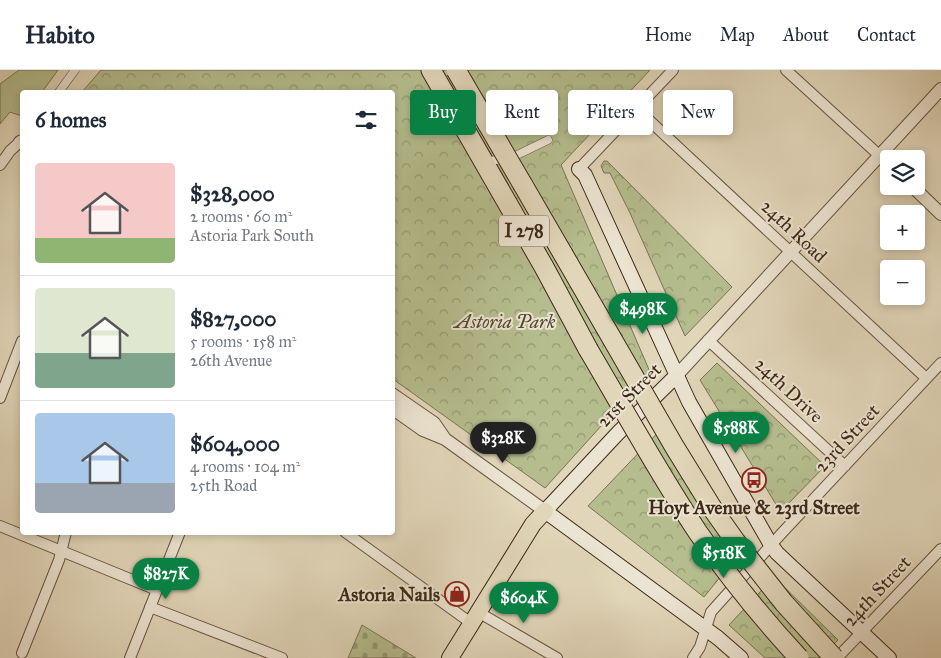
<!DOCTYPE html>
<html lang="en">
<head>
<meta charset="utf-8">
<style>
  :root { --surface:#fff; --page:#f2f2f3; --text:#1f2937; --muted:#747a83; --line:#e0e1e3; --accent:#0b8043 }
  body { margin:0; font-family:"IM FELL Great Primer",serif; background:var(--page); color:var(--text); height:100vh; display:flex; flex-direction:column; font-size:19px; white-space:nowrap }
  * { box-sizing:border-box; margin:0 }
  p { font-size:16px; color:var(--muted) }
  .icon { flex:none; width:28px; height:28px; fill:none; stroke:currentColor; stroke-width:2; stroke-linecap:round; stroke-linejoin:round }
  .map { position:relative; flex:1; overflow:hidden }
  .sheet { position:absolute; left:20px; top:20px; width:375px; height:445px; display:flex; flex-direction:column; background:var(--surface); border-radius:5px; box-shadow:0 2px 8px #0003 }
  .sheet>* { flex:none }
  .guide { position:absolute; left:410px; top:20px; width:455px; height:45px; display:flex; gap:10px }
  .tools { position:absolute; left:880px; top:80px; display:grid; gap:10px }
  .tools a { display:grid; place-items:center; width:45px; height:45px; border-radius:5px; background:var(--surface); box-shadow:0 2px 8px #0003; font-size:25px }
  .price { position:absolute; translate:-50% -42px; padding:0 11px; border-radius:18px; background:var(--accent); color:#fff; font-size:16px; line-height:32px; filter:drop-shadow(0 1px 2px #0008) }
  .price::after { content:''; position:absolute; left:50%; top:30px; width:15px; height:11px; margin-left:-8px; background:inherit; clip-path:polygon(0 0,100% 0,50% 100%) }
  .price.active { background:#222; color:#fff }
  ul { padding:0; list-style:none }
  li { display:flex; align-items:center; gap:15px; height:125px; padding:0 15px }
  li+li { border-top:1px solid var(--line) }
  li span { display:grid; place-items:center; flex:none; width:140px; height:100px; border-radius:5px; color:#555 }
  li>.icon { margin-inline-start:auto }
  span .icon { width:60px; height:60px; fill:#fffc; stroke-width:1 }
  li b { font-size:21px }
  h2 { display:flex; justify-content:space-between; align-items:center; height:60px; padding:0 15px; font-size:21px }
  .pill { padding:0 18px; border-radius:5px; background:var(--surface); box-shadow:0 2px 8px #0003; font-size:18px; line-height:45px }
  .pill.active { background:var(--accent); color:#fff }
  header { display:flex; align-items:center; gap:30px; box-sizing:border-box; height:70px; padding:0 25px; background:var(--surface); border-bottom:1px solid var(--line) }
  header strong { font-size:24px }
  nav { display:flex; gap:28px; margin-inline-start:auto; font-size:18px }
  .map>svg:first-child { display:block }
  .grass { fill:#b5bd8e; stroke:#797352 }
  .cemetery { fill:url(#cemetery-stones); stroke:#797352 }
  .park { fill:url(#park-crowns); stroke:#797352 }
  .lines { fill:none; stroke-linecap:round; stroke-linejoin:round }
  .pedestrian-casing { stroke:#665440; stroke-width:9 }
  .minor-casing { stroke:#665440; stroke-width:12 }
  .tertiary-casing { stroke:#665440; stroke-width:14 }
  .secondary-casing { stroke:#3d2917; stroke-width:16 }
  .primary-casing { stroke:#3d2917; stroke-width:18 }
  .motorway-casing { stroke:#3d2917; stroke-width:21 }
  .pedestrian { stroke:#ece4d2; stroke-width:8 }
  .minor { stroke:#ece4d2; stroke-width:10 }
  .tertiary { stroke:#ece4d2; stroke-width:12 }
  .secondary { stroke:#ece4d2; stroke-width:14 }
  .primary { stroke:#e1d6b9; stroke-width:16 }
  .motorway { stroke:#e1d6b9; stroke-width:19 }
  .motorway-bridge-casing { stroke:#3d2917; stroke-width:21; stroke-linecap:butt }
  .motorway-bridge { stroke:#e1d6b9; stroke-width:19 }
  .labels { text-anchor:middle; dominant-baseline:central; stroke-width:4; stroke-linejoin:round; paint-order:stroke }
  .shield { fill:#ece4d2; stroke:#72614f; stroke-width:1 }
  .shield-label { font-size:18px; font-weight:bold; fill:#3d2917 }
  .street-label { font-size:19px; fill:#3d2917; stroke:#ece4d2 }
  .park-label { font-size:19px; font-style:italic; fill:#55472f; stroke:#ece4d2 }
  .poi-label { font-size:19px; font-weight:bold; fill:#3d2917; stroke:#ece4d2 }
</style>
</head>
<body>
<header>
<strong>Habito</strong>
<nav><a>Home</a><a>Map</a><a>About</a><a>Contact</a></nav>
</header>
<div class="map">
<svg width="941" height="588" viewBox="0 0 941 588">
  <defs>
    <pattern id="cemetery-stones" width="16" height="16" patternUnits="userSpaceOnUse" patternTransform="scale(1.25)"><rect width="16" height="16" fill="#b5bd8e"/><path d="M2 7V4a2 2 0 0 1 4 0v3zM10 15v-3a2 2 0 0 1 4 0v3z" fill="#949a73"/></pattern>
    <pattern id="park-crowns" width="20" height="18" patternUnits="userSpaceOnUse" patternTransform="scale(1.25)"><rect width="20" height="18" fill="#b5bd8e"/><path d="M2 6a3 3 0 1 1 6 0M12 15a3 3 0 1 1 6 0" fill="none" stroke="#949a73"/></pattern>
  </defs>
  <rect width="100%" height="100%" fill="#e1d6b9"/>
  <filter id="stains"><feTurbulence type="fractalNoise" baseFrequency=".004" numOctaves="4"/><feColorMatrix values="0 0 0 0 .2 0 0 0 0 .09 0 0 0 0 .02 0 0 0 .5 -.17"/></filter>
  <radialGradient id="worn" r=".72"><stop offset=".6" stop-color="#630" stop-opacity="0"/><stop offset="1" stop-color="#630" stop-opacity=".3"/></radialGradient>
  <path class="grass" d="M19,0H58L42,22H22V46L10,42L0,54V14Z"/>
  <path class="cemetery" d="M362,555L416,588H348Z"/>
  <path class="park" d="M101,0H650L561,95L650,302L545,418L393,309L392,22H82Z
    M604,91H607L732,217L685,266L630,143L610,103H604L601,96Z
    M717,293L825,396L786,436H777L700,310Z
    M668,352L743,479L704,527L588,436Z
    M774,507L838,570L820,588H765L729,555Z"/>
  <g class="lines">
    <defs>
      <path id="pedestrian" d="M59,22L75,0
        M485,92L513,87L548,70"/>
      <path id="minor" d="M786,0L880,86
        M637,39L926,308
        M0,95L10,81L22,70
        M579,99L673,0
        M708,270L845,396
        M0,328L22,271
        M0,456L157,520
        M345,462L471,553
        M150,537L282,588
        M478,542L557,588
        M22,583L59,490L66,462
        M130,588L180,462
        M693,588L700,577L711,542L781,464L941,293
        M837,588L941,479"/>
      <path id="tertiary" d="M20,72L22,73
        M880,86L889,95
        M912,116L941,144
        M677,305L941,19
        M392,324L434,353L445,369
        M392,338L423,360L445,369L545,441"/>
      <path id="secondary" d="M579,99L585,105L689,332L771,475L777,483L889,588
        M677,305L618,363L545,441L718,568L741,588"/>
      <path id="primary" d="M450,588L533,454L545,441"/>
      <path id="motorway" d="M431,0L544,197L588,279
        M523,115L563,184"/>
    </defs>
    <use href="#pedestrian" class="pedestrian-casing"/>
    <use href="#minor" class="minor-casing"/>
    <use href="#tertiary" class="tertiary-casing"/>
    <use href="#secondary" class="secondary-casing"/>
    <use href="#primary" class="primary-casing"/>
    <use href="#motorway" class="motorway-casing"/>
    <use href="#pedestrian" class="pedestrian"/>
    <use href="#minor" class="minor"/>
    <use href="#tertiary" class="tertiary"/>
    <use href="#secondary" class="secondary"/>
    <use href="#primary" class="primary"/>
    <use href="#motorway" class="motorway"/>
    <defs>
      <path id="motorway-bridge" d="M456,0L523,115
        M563,184L674,376L714,441L736,472L784,533L834,588
        M588,279C624,340 658,402 697,461C728,506 762,548 799,588"/>
    </defs>
    <use href="#motorway-bridge" class="motorway-bridge-casing"/>
    <use href="#motorway-bridge" class="motorway-bridge"/>
  </g>
  <defs>
    <symbol id="bus-ring" viewBox="-11 -11 22 22"><circle r="9.5" fill="#ece4d2" stroke="#8f2418" stroke-width="1.5"/><path d="M-5-6H5V4H4V6H2V4H-2V6H-4V4H-5ZM-3.5-4V0h7V-4ZM-3.5 1.2v1.5H-2V1.2ZM2 1.2v1.5H3.5V1.2Z" fill="#8f2418"/></symbol>
    <symbol id="shop-ring" viewBox="-11 -11 22 22"><circle r="9.5" fill="#ece4d2" stroke="#8f2418" stroke-width="1.5"/><path d="M-5-2.5h2.3a2.7 3.5 0 0 1 5.4 0H5L5.5 6h-11ZM-1.5-2.5h3a1.5 2.3 0 0 0-3 0Z" fill="#8f2418"/></symbol>
  </defs>
  <g fill-rule="evenodd">
    <use href="#bus-ring" x="740" y="396" width="28" height="28"/>
    <use href="#shop-ring" x="443" y="510" width="28" height="28"/>
  </g>
  <g class="labels">
    <rect class="shield" x="499" y="145.5" width="50" height="31" rx="4"/>
    <g class="shield-label">
      <text x="524" y="161">I 278</text>
    </g>
    <g class="street-label">
      <text transform="translate(794 161) rotate(43)">24th Road</text>
      <text transform="translate(789 320) rotate(43)">24th Drive</text>
      <text transform="translate(629 325) rotate(-45)">21st Street</text>
      <text transform="translate(847 368) rotate(-47)">23rd Street</text>
      <text transform="translate(877 521) rotate(-47)">24th Street</text>
    </g>
    <g class="park-label">
      <text x="505" y="251">Astoria Park</text>
    </g>
    <g class="poi-label">
      <text x="754" y="437">Hoyt Avenue &amp; 23rd Street</text>
      <text x="440" y="524" text-anchor="end">Astoria Nails</text>
    </g>
  </g>
  <rect width="100%" height="100%" filter="url(#stains)"/>
  <rect width="100%" height="100%" fill="url(#worn)"/>
</svg>
<div class="tools">
<a><svg class="icon" aria-label="layers" viewBox="0 0 24 24"><path d="M12 4l9 5-9 5-9-5zM3 14l9 5 9-5"/></svg></a>
<a>+</a>
<a>−</a>
</div>
<b class="price" style="left:643px;top:265px">$498K</b>
<b class="price" style="left:736px;top:384px">$588K</b>
<b class="price active" style="left:503px;top:394px">$328K</b>
<b class="price" style="left:724px;top:509px">$518K</b>
<b class="price" style="left:166px;top:530px">$827K</b>
<b class="price" style="left:524px;top:554px">$604K</b>
<div class="guide">
<a class="pill active">Buy</a>
<a class="pill">Rent</a>
<a class="pill">Filters</a>
<a class="pill">New</a>
</div>
<section class="sheet">
<h2>6 homes<svg class="icon" aria-label="filters" viewBox="0 0 24 24"><path d="M4 7h16M4 17h16"/><circle cx="9" cy="7" r="2"/><circle cx="15" cy="17" r="2"/></svg></h2>
<ul>
<li><span style="background:linear-gradient(#f6c9c9 75%,#8fb573 0)"><svg class="icon" aria-label="home" viewBox="0 0 24 24"><path d="M3 11l9-7 9 7M6 9v11h12V9"/></svg></span><div><b>$328,000</b><p>2 rooms · 60 m²</p><p>Astoria Park South</p></div></li>
<li><span style="background:linear-gradient(#dfe7d0 65%,#7fa58c 0)"><svg class="icon" aria-label="home" viewBox="0 0 24 24"><path d="M3 11l9-7 9 7M6 9v11h12V9"/></svg></span><div><b>$827,000</b><p>5 rooms · 158 m²</p><p>26th Avenue</p></div></li>
<li><span style="background:linear-gradient(#a9c7e8 70%,#9aa5b1 0)"><svg class="icon" aria-label="home" viewBox="0 0 24 24"><path d="M3 11l9-7 9 7M6 9v11h12V9"/></svg></span><div><b>$604,000</b><p>4 rooms · 104 m²</p><p>25th Road</p></div></li>
</ul>
</section>
</div>
</body>
</html>
